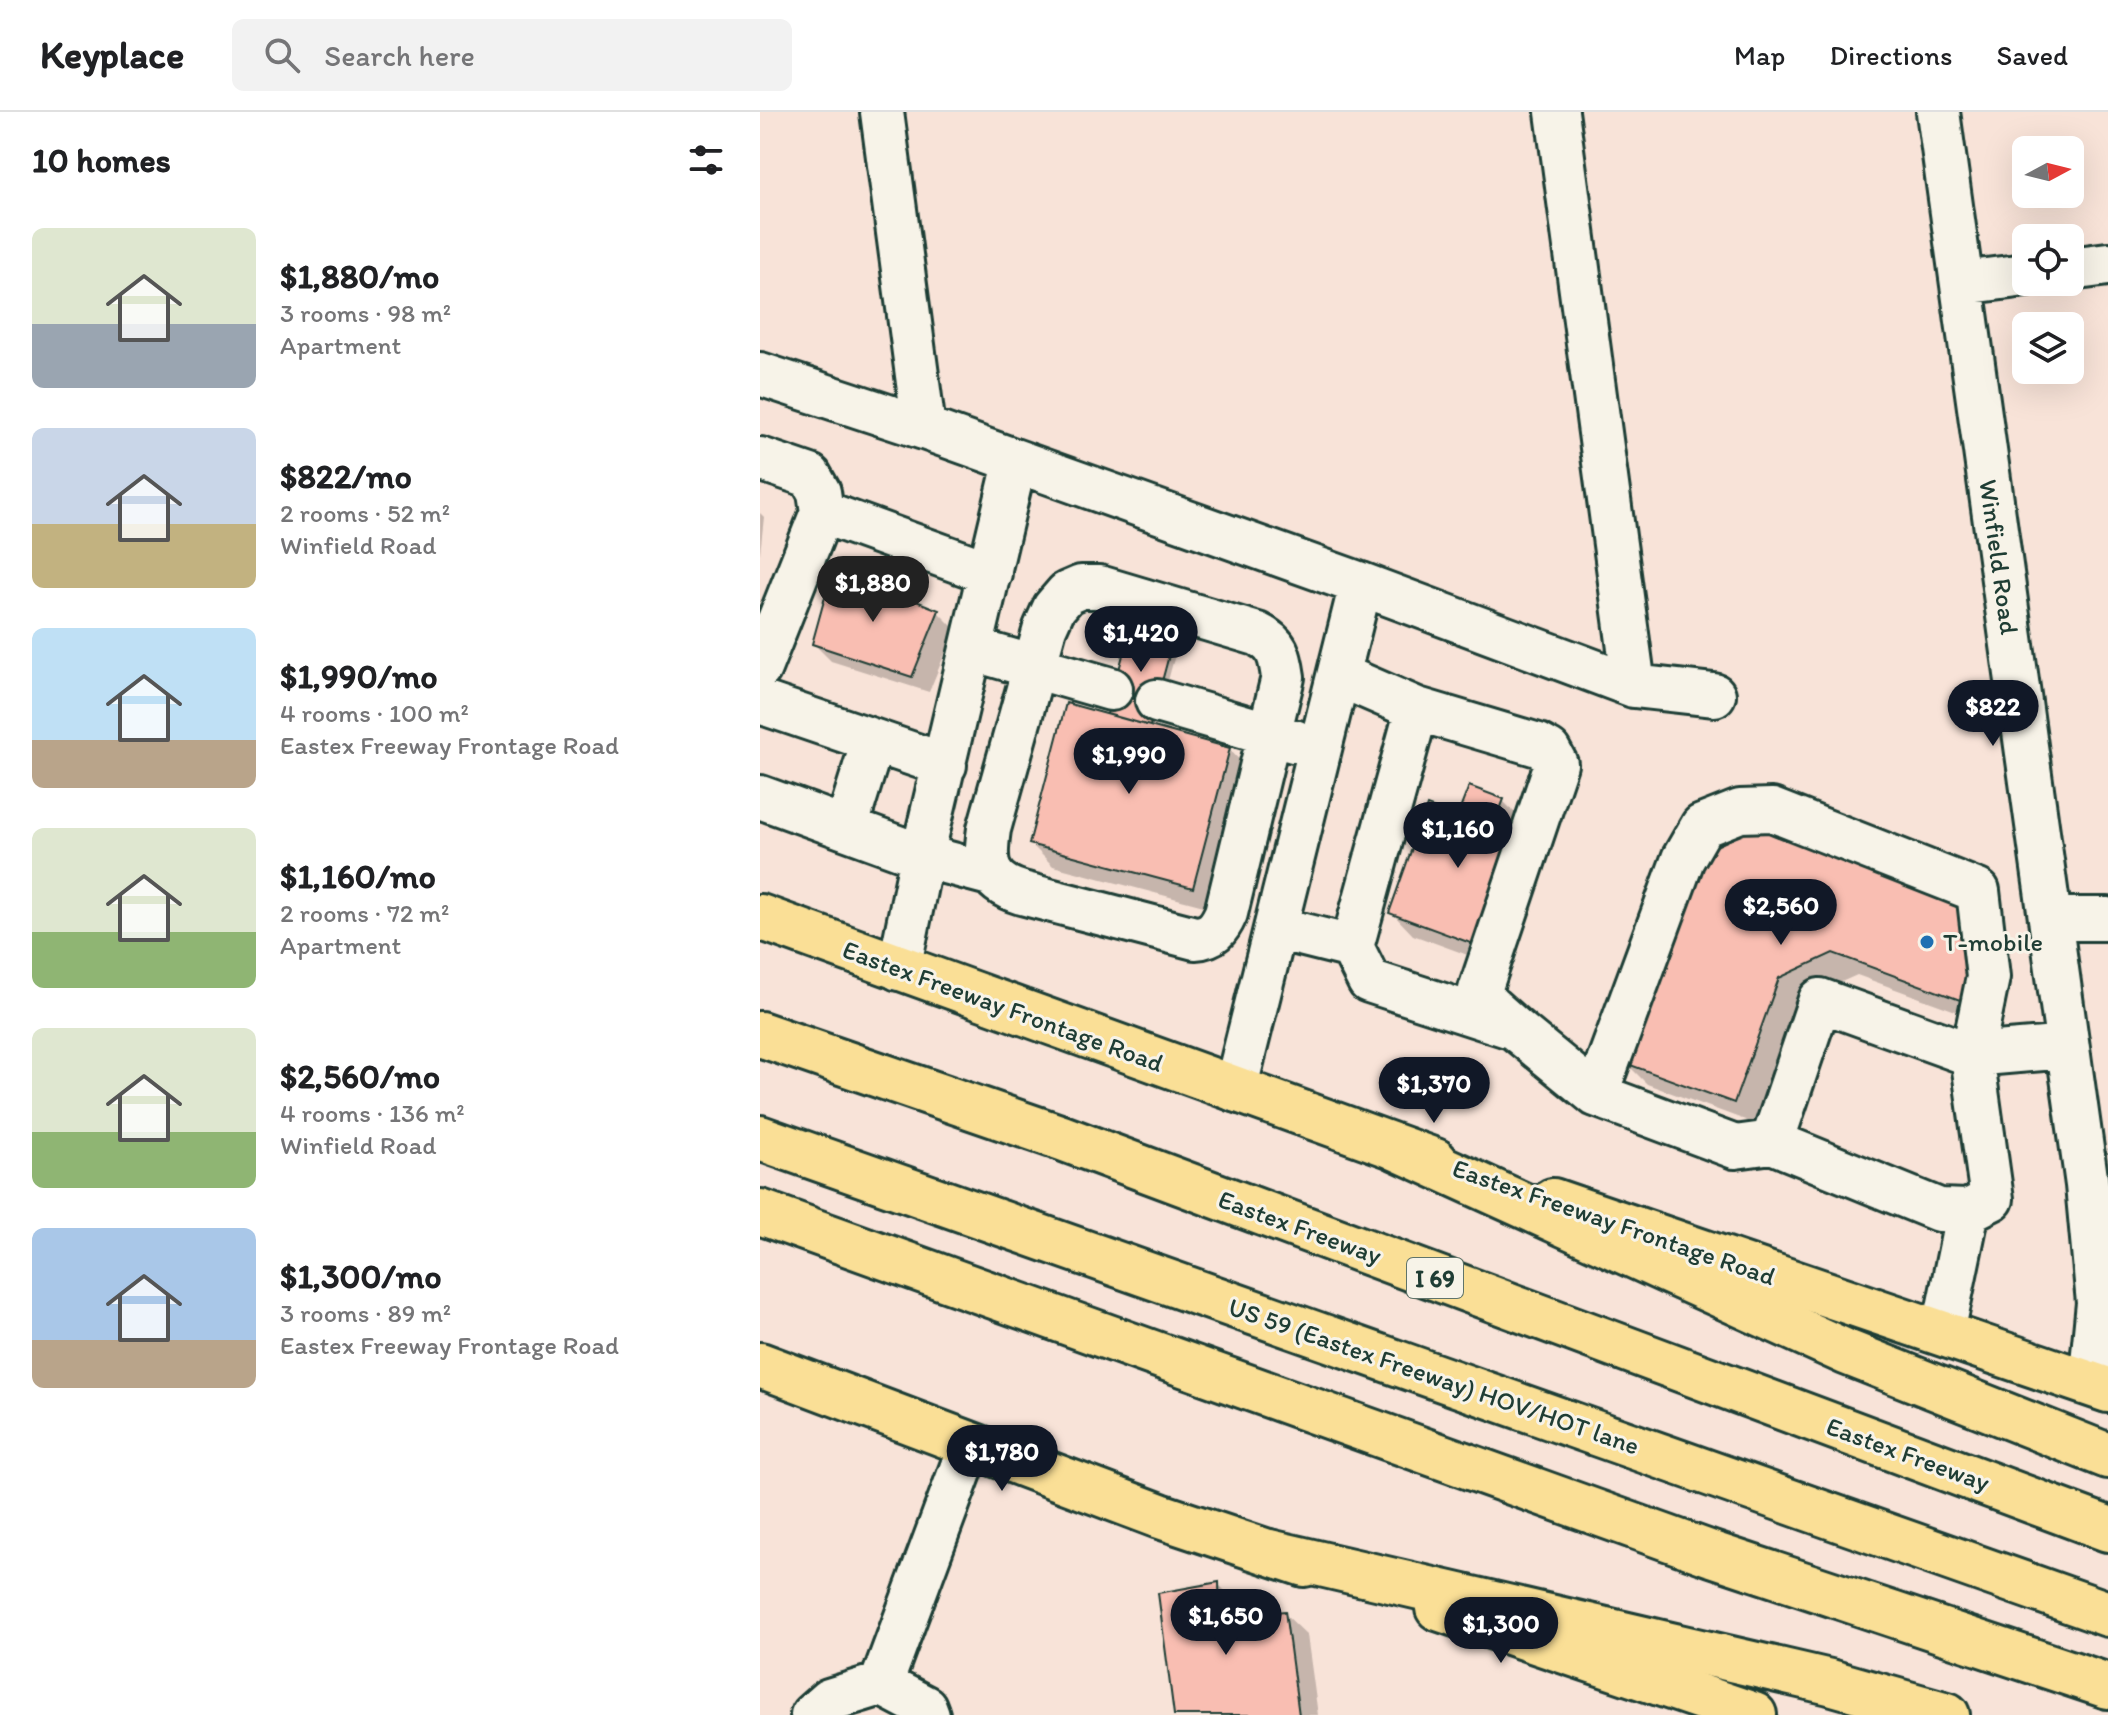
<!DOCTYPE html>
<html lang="en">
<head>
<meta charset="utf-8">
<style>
  :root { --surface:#fff; --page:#f2f2f2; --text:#202124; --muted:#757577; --line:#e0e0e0; --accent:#111827 }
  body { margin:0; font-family:Itim,sans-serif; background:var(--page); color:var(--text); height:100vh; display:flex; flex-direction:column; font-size:30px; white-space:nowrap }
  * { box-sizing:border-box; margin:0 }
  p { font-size:26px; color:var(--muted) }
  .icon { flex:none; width:44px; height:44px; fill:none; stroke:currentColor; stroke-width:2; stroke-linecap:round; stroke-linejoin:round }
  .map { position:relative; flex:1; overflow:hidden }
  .panel { display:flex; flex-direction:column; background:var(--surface); width:760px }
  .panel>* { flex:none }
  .needle { width:52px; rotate:83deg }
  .controls { position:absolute; left:1252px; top:24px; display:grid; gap:16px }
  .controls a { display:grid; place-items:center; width:72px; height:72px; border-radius:12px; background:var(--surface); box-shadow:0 8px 32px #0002; font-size:40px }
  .price { position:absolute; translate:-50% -68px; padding:0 18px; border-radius:28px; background:var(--accent); color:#fff; font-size:26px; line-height:52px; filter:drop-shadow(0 2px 4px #0008) }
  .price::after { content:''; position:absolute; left:50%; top:48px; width:24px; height:18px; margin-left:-12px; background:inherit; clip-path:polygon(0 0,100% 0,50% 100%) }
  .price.selected { background:#222; color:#fff }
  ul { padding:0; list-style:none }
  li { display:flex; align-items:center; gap:24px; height:200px; padding:0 32px }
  li span { display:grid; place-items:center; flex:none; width:224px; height:160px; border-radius:12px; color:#555 }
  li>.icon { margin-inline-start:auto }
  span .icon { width:96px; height:96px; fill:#fffc; stroke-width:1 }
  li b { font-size:34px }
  h2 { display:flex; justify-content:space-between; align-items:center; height:96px; padding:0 32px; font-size:34px }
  header { display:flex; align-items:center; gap:48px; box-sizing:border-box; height:112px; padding:0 40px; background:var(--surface); border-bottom:2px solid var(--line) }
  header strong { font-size:38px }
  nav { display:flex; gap:44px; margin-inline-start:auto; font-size:28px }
  .search { width:560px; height:72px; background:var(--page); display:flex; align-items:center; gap:20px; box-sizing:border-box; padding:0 28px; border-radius:12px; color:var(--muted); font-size:30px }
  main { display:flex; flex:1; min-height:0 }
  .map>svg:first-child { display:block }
  .shadow { fill:#0003 }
  .building { fill:#f9beb2; stroke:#1f3d34; stroke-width:2 }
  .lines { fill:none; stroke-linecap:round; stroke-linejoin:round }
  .minor-casing { stroke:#1f3d34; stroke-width:48 }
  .major-casing { stroke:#1f3d34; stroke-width:50 }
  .highway-casing { stroke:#1f3d34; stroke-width:50 }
  .minor { stroke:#f7f3e8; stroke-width:42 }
  .major { stroke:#fadf96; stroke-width:44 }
  .highway { stroke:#fadf96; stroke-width:44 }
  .poi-dot { fill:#1f6fb2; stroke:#f7f3e8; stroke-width:3 }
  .labels { text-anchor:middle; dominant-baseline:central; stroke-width:6; stroke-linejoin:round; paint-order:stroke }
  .shield { fill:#f7f3e8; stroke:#60746a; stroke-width:2 }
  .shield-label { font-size:24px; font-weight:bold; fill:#1f3d34 }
  .street-label { font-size:26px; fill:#1f3d34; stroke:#f7f3e8 }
  .poi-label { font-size:26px; fill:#1f3d34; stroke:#f7f3e8; text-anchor:start }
</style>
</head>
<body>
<header>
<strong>Keyplace</strong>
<div class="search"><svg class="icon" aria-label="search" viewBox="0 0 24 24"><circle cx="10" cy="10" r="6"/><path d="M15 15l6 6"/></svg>Search here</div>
<nav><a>Map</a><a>Directions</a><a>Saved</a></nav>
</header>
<main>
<section class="panel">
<h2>10 homes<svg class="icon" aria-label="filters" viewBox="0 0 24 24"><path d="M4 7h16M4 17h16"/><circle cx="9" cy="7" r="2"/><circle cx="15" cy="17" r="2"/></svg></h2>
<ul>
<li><span style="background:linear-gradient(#dfe7d0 60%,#9aa5b1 0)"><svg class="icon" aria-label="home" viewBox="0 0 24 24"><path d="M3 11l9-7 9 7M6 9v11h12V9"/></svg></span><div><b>$1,880/mo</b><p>3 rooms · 98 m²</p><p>Apartment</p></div></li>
<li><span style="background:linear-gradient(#c9d6e8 60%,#c2b280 0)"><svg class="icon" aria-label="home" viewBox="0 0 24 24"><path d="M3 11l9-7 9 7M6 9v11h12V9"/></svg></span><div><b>$822/mo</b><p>2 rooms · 52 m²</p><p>Winfield Road</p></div></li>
<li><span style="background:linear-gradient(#bfe0f5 70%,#b9a48a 0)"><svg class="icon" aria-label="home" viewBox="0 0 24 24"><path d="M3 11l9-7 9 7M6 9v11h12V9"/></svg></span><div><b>$1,990/mo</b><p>4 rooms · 100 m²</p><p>Eastex Freeway Frontage Road</p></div></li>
<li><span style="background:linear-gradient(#dfe7d0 65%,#8fb573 0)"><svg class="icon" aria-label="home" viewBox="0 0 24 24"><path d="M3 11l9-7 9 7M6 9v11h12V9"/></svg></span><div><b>$1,160/mo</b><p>2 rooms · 72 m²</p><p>Apartment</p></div></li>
<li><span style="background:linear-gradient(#dfe7d0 65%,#8fb573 0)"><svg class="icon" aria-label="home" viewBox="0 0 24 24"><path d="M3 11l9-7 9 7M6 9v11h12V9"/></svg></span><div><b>$2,560/mo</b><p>4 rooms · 136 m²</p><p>Winfield Road</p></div></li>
<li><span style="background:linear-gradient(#a9c7e8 70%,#b9a48a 0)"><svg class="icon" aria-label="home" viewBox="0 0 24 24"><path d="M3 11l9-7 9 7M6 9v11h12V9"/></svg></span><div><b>$1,300/mo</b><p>3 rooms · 89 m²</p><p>Eastex Freeway Frontage Road</p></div></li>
</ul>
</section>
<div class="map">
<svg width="1348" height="1603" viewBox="0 0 1348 1603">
  <rect width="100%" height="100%" fill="#f8e3d8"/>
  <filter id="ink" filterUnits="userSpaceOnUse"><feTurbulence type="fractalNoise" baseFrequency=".0125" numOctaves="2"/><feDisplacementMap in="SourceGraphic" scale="16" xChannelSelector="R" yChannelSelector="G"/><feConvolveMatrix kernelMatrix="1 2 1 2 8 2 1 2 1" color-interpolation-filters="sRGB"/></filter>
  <g filter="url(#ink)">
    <path class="shadow" d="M0,401L4,405L0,442Z
      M178,500L195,517L169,580L71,549L54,532Z
      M414,523L419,528L395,617L469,637L491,660L455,797L293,754L271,732L354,606L349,601Z
      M743,689L765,711L746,857L653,823L631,800L699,708Z
      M939,745L1224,808L1223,909L1097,863L1041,888L996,1012L887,972L864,949Z
      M458,1472L480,1494L481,1505L524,1501L547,1523L558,1603H416Z"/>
    <path class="building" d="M73,456L179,498L152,565L52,532Z
      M372,510L415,521L390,614L347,602Z
      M306,591L470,636L433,776L269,732Z
      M709,674L744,687L732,718L763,729L724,836L629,801L667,694L697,705Z
      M1005,711L1202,784L1213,855L1200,888L1073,841L1019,866L974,991L862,950L937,743Z
      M459,1470L460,1505L525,1499L539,1603H414L398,1481Z"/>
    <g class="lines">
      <defs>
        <path id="minor" d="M122,0L164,316
          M1178,0L1327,1073L1338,1191L1330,1271
          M1310,157L1348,152
          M1202,171L1266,163
          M0,262L164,316L601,472
          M0,347L50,364L59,380L62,400L0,556
          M62,400L230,461
          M321,475H339L497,522C518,532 520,544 523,565L466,801C459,817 452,825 435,826L262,781C225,770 224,752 229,717L285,516L294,496L307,481Z
          M212,537L351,577
          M874,574L954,583
          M397,589L534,629
          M0,590L185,653
          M657,597L778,633L789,639L796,652L720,878L727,892L754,916
          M0,685L162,744L230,762
          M86,716L113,629
          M1290,807H1348
          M516,816L592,835L657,597L581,564
          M592,835L609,869L754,916L836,983L975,1035L1012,1030L1060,888L1212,943L1232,1087L1208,1099L1179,1098L1012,1030
          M139,857L162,744L255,351
          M475,978L601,472L874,574L797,0
          M836,983L923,747L942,714L980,699L1012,698L1218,779L1228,865L1212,943L1307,935
          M1183,1221L1208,1099
          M121,1572L210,1333
          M52,1603L69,1588L121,1572L165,1595L168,1603"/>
        <path id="major" d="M0,805L675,1049
          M793,1089L1348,1278
          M0,1253L400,1404L544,1452
          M678,1496L994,1603"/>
        <path id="highway" d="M0,922L302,1026L1348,1417
          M0,1026L1348,1502
          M637,1036L1086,1240L1348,1344
          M0,1100L952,1442L1348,1574
          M509,1440L1070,1570L1187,1603"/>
      </defs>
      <use href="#minor" class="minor-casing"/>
      <use href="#major" class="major-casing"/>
      <use href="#highway" class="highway-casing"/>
      <use href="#minor" class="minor"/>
      <use href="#major" class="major"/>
      <use href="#highway" class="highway"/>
    </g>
  </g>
  <circle class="poi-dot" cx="1167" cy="830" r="8"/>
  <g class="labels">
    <rect class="shield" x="647" y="1146" width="56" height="40" rx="6"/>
    <g class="shield-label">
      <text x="675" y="1166">I 69</text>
    </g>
    <g class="street-label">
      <text transform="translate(1239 445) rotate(82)">Winfield Road</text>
      <text transform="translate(243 894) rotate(20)">Eastex Freeway Frontage Road</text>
      <text transform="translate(854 1110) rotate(19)">Eastex Freeway Frontage Road</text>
      <text transform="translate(540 1115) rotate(20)">Eastex Freeway</text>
      <text transform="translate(674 1264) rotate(19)">US 59 (Eastex Freeway) HOV/HOT lane</text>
      <text transform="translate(1148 1342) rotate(20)">Eastex Freeway</text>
    </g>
    <g class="poi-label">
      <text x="1183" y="830">T-mobile</text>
    </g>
  </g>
</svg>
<div class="controls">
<a><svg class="needle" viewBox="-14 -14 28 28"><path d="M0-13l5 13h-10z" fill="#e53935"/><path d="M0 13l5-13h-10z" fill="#757577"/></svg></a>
<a><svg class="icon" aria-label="locate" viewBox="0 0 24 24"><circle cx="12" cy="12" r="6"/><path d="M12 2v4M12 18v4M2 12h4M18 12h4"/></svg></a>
<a><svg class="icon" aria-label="layers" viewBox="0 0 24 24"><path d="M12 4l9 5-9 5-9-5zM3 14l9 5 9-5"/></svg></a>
</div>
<b class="price selected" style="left:113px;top:512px">$1,880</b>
<b class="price" style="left:381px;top:562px">$1,420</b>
<b class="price" style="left:1233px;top:636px">$822</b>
<b class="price" style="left:369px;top:684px">$1,990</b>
<b class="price" style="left:698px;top:758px">$1,160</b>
<b class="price" style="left:1021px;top:835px">$2,560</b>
<b class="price" style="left:674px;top:1013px">$1,370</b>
<b class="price" style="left:242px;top:1381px">$1,780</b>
<b class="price" style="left:466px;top:1545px">$1,650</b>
<b class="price" style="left:741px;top:1553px">$1,300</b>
</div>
</main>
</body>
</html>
